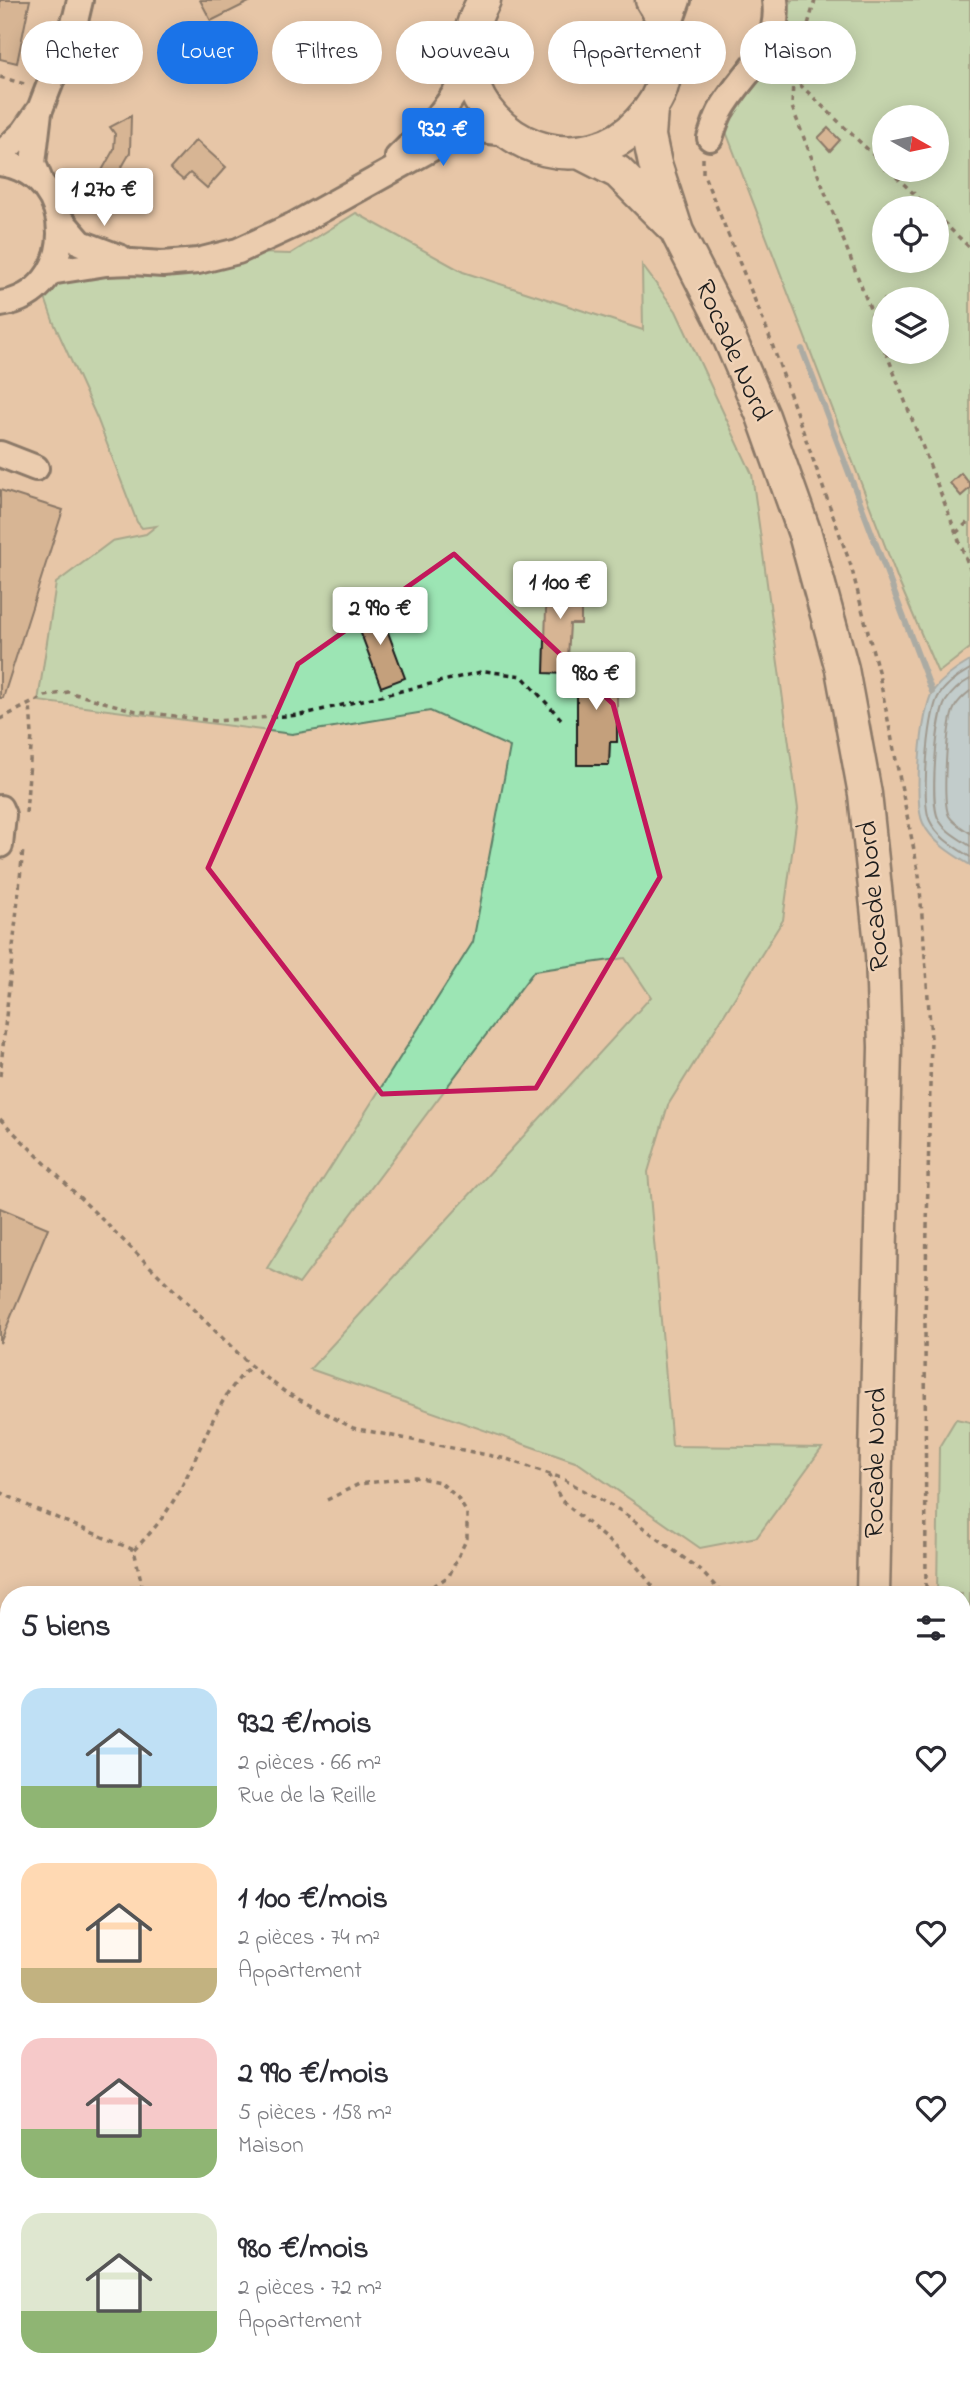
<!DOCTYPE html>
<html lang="fr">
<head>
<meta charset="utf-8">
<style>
  :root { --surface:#fff; --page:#f2f2f3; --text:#2b2b33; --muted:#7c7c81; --accent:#1a73e8 }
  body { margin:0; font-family:"Indie Flower",sans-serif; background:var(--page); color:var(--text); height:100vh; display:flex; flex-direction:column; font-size:26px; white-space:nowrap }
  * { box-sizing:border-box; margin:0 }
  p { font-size:23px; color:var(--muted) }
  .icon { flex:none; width:38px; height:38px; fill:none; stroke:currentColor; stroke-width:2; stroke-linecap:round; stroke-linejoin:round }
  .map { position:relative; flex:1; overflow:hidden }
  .details { position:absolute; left:0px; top:1586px; width:971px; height:800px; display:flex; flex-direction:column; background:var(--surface); border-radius:28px 28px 0 0; box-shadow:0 4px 18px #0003 }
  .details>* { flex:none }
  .hud { position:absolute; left:21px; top:21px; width:929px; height:63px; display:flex; gap:14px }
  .needle { width:46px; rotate:99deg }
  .buttons { position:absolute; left:872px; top:105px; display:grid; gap:14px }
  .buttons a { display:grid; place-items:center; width:77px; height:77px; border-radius:50%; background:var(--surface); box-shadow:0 4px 18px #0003; font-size:35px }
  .price { position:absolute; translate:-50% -60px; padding:0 16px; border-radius:7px; background:#fff; color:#222; font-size:23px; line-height:46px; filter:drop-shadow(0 2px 4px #0008) }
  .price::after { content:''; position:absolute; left:50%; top:42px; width:21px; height:16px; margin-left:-10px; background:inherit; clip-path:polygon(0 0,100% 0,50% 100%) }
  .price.active { background:var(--accent); color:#fff }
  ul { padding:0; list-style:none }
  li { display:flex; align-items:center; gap:21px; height:175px; padding:0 21px }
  li span { display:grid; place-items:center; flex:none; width:196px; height:140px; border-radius:21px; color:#555 }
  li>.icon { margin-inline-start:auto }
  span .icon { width:84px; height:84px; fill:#fffc; stroke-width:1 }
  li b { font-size:30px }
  h2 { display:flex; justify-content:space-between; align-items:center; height:84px; padding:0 21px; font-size:30px }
  .chip { padding:0 24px; border-radius:32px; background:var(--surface); box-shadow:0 4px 18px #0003; font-size:24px; line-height:63px }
  .chip.active { background:var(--accent); color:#fff }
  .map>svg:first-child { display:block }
  .green { fill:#9ce5b4; stroke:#5c8068; stroke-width:2; fill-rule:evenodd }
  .water { fill:#94d3f5; stroke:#648a9e; stroke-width:2 }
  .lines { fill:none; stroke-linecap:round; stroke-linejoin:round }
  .shore { stroke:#4c6573; stroke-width:2 }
  .stream { stroke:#648a9e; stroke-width:6 }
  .building { fill:#c4a07c; stroke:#1c1c1c; stroke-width:2 }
  .minor-casing { stroke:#1c1c1c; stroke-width:30 }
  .major-casing { stroke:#1c1c1c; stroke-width:37 }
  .path { stroke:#1c1c1c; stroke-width:3.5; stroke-dasharray:5 5; stroke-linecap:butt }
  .minor { stroke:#f0d2b6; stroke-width:24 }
  .major { stroke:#f0d2b6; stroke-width:32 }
  .marked { fill:none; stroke:#c2185b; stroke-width:5; stroke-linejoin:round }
  .labels { text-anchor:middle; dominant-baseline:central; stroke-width:5; stroke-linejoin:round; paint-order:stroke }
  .street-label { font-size:28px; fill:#1c1c1c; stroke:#f0d2b6 }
</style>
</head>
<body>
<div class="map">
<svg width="970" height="2384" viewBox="0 0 970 2384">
  <rect width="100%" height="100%" fill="#e7c6a7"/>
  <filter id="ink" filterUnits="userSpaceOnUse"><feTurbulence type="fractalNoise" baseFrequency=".0143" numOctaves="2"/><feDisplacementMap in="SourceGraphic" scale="14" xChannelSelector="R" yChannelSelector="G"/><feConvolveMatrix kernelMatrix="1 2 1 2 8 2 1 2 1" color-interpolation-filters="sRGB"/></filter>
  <g filter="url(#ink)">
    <path class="green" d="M791,0H970V648L938,673L899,582L725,129L782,45ZM884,117H936V170H884ZM884,208H936V261H884ZM884,299H936V352H884Z
      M356,213L463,272L643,330L642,265L676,311L752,474L798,809L783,920L668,1105L648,1172L672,1446L822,1448L757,1537L700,1548L578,1463L310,1369L651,997L625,958L534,971L299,1284L267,1268L473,942L510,747L430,711L292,734L38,701L56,583L112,541L146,534L156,526L142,528L137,522L97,418L53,321L42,289L181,251L290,254Z
      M956,1419L970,1422V1766L962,1763V1594H937L939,1447Z
      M963,2259L970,2277V2384H893V2377L962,2376Z"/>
    <path class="water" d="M970,661V865C952,854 932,842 923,823C913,804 921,709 933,691C943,678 956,669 970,661Z"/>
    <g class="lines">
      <path class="shore" d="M970,669C958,676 945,685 938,697C928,716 921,803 930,821C938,838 955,847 970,857
        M970,679C961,684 952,692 946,701C936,716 930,801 938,818C944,831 959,838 970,846
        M970,691C965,695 958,701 955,707C946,722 942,802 949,816C954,824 963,828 970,833"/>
      <path class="stream" d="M802,349L932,692
        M0,1926L9,1910"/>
    </g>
    <path class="building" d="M0,0H30L17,63L0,59Z
      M200,0H253L211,21Z
      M106,52L135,59L130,78L102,71Z
      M131,116L130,153L114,181L100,174L114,149L115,134L110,127Z
      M828,128L840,140L830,151L818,138Z
      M196,140L226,167L207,188L190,173L183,180L170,169Z
      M961,473L970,484V488L961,496L950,483Z
      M0,490L63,510L3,698H0Z
      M544,575H573L574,592H581V624H570L567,674L544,673L546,609Z
      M374,608L380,611L405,678L381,687L356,620L359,613L366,609Z
      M577,662L617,663V742H610L609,765H577Z
      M0,1208L48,1228L0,1343Z"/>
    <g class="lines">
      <defs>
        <path id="minor" d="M666,34L678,0
          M710,138C713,129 716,120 720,112C741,72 782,51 775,0
          M0,155L24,132L38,112
          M398,157C430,126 449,109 469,68
          M0,163C80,173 80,294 0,304
          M41,183L33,163L39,112L76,17L80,0
          M60,219L81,243L121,258
          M50,272L106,263L132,262L163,264L198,261L238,251L294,225L452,137L479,130L508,133
          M0,454L36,468
          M0,808L3,815L0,845
          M0,2134H9
          M0,2154H9
          M0,2293L9,2290
          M293,2376L298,2384"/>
        <path id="major" d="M484,0C477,13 472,25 469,40C458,110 528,167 594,149C612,145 627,136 639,122C652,109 661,95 664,77C669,50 668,22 652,0
          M651,109L649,136L655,164L677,232L720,316L763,416L805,534L842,669L865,794L882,954L885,1047L873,1594
          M581,153L618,172L672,226
          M855,2384V2376"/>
      </defs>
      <use href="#minor" class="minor-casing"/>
      <use href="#major" class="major-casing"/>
      <path class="path" d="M815,0L793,78L884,165
        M0,77L28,85
        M793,78L792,107L884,345
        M703,158V173L767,330L851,566L879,675L919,875L931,1038L925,1322L926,1594
        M889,170L929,208
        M936,215L970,248
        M886,352L970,569
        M956,533L970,520
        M0,719L45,696L68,692L136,711L214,721L300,715L485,671L522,676L561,719
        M26,813L32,735L30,703
        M0,1076L23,849
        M0,1119L251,1366L285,1392L353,1428L507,1459L561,1478L621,1511L700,1570L723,1594
        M549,1474L561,1500L634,1563L659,1594
        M0,1492L33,1508L134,1550L144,1594
        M327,1500L359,1484L415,1477L440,1482L457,1497L467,1513V1538L449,1576L421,1594
        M134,1550C148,1536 162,1520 172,1503C200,1460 211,1403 250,1367
        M970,1650L968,1671L970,1685
        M0,1887L9,1875
        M0,2076H9
        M962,2214L970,2221
        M124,2376L127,2384
        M557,2384L561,2376
        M803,2384L804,2376"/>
      <use href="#minor" class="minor"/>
      <use href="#major" class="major"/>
    </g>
  </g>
  <path d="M0 0H970V2384H0ZM454,554L613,704L660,877L536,1088L382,1094L208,868L298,664Z" fill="#e7c6a7" fill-opacity=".55" fill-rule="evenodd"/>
  <path class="marked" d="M454,554L613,704L660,877L536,1088L382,1094L208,868L298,664Z"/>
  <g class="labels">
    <g class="street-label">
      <text transform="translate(732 351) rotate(66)">Rocade Nord</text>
      <text transform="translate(875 896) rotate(-95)">Rocade Nord</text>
      <text transform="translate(877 1463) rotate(-89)">Rocade Nord</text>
    </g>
  </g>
</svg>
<div class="buttons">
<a><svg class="needle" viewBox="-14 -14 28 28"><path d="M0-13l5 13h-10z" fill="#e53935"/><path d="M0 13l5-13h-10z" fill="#7c7c81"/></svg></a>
<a><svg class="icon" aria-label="locate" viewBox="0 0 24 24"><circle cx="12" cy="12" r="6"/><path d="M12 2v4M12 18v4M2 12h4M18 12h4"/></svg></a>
<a><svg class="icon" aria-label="layers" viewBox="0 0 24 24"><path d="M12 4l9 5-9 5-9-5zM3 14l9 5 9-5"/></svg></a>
</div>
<b class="price active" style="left:443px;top:168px">932 €</b>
<b class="price" style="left:104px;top:228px">1 270 €</b>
<b class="price" style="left:560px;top:621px">1 100 €</b>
<b class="price" style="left:380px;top:647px">2 990 €</b>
<b class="price" style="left:596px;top:712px">980 €</b>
<div class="hud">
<a class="chip">Acheter</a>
<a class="chip active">Louer</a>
<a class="chip">Filtres</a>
<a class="chip">Nouveau</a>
<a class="chip">Appartement</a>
<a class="chip">Maison</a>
</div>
<section class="details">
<h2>5 biens<svg class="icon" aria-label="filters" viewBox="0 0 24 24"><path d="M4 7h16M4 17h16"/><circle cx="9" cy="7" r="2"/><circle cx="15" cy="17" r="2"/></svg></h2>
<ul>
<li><span style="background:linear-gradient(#bfe0f5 70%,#8fb573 0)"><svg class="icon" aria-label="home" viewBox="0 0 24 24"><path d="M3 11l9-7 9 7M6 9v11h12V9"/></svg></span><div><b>932 €/mois</b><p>2 pièces · 66 m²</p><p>Rue de la Reille</p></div><svg class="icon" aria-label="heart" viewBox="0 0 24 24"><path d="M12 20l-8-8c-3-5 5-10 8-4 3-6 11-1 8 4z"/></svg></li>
<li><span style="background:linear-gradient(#ffd9b3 75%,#c2b280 0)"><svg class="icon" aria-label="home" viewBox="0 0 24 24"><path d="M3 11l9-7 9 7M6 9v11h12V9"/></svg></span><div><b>1 100 €/mois</b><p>2 pièces · 74 m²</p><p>Appartement</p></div><svg class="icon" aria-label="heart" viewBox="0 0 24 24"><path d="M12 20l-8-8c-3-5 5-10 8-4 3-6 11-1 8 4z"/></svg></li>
<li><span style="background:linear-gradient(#f6c9c9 65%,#8fb573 0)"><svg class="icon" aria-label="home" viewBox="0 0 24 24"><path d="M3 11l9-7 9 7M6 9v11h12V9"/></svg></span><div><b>2 990 €/mois</b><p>5 pièces · 158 m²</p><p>Maison</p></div><svg class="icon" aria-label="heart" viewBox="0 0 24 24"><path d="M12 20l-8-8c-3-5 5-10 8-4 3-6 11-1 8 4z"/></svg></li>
<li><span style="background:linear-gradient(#dfe7d0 70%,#8fb573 0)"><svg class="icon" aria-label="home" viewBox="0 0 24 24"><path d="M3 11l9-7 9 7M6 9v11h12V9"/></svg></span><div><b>980 €/mois</b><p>2 pièces · 72 m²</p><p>Appartement</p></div><svg class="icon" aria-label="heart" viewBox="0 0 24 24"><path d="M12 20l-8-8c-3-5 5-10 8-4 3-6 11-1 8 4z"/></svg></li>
</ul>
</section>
</div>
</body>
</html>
